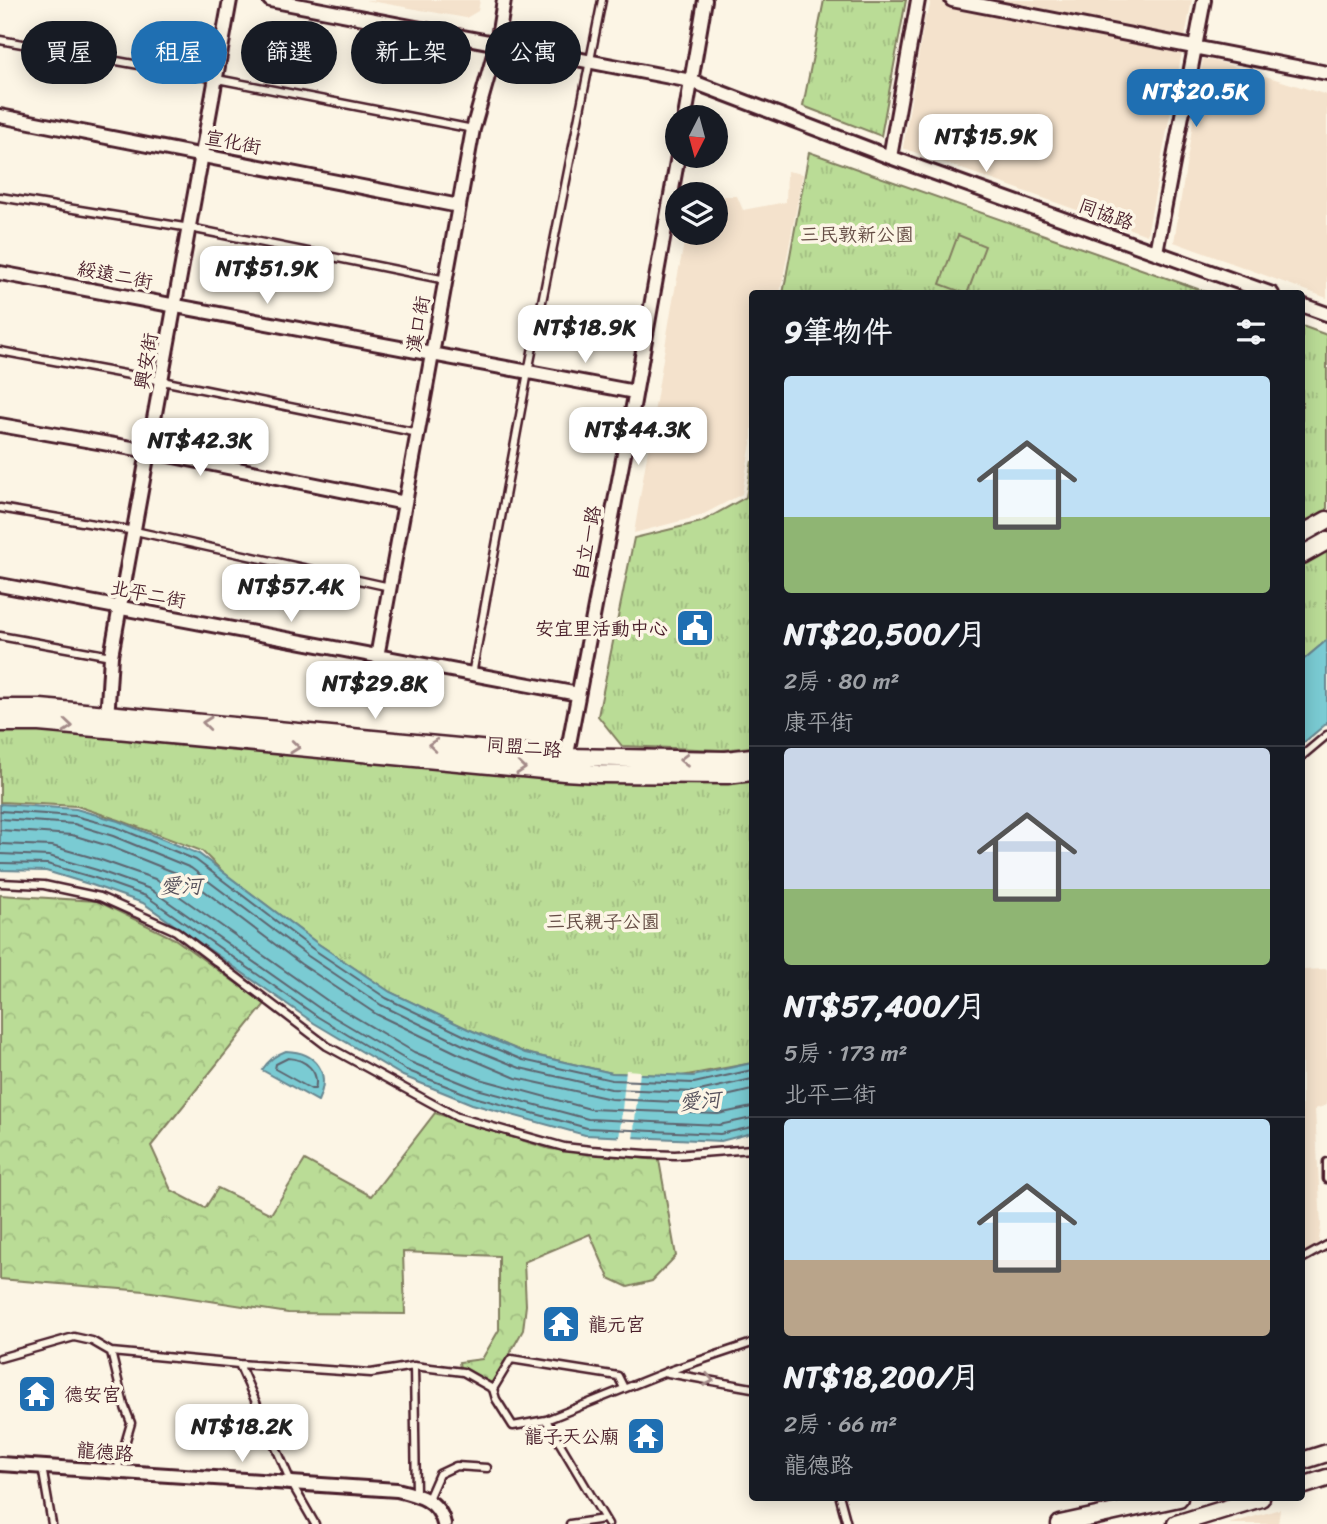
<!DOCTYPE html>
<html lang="zh-TW">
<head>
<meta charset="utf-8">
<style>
  :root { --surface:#171b24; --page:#242831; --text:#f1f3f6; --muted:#9ea1a6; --line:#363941; --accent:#1f6fb2 }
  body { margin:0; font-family:Sriracha,"LXGW WenKai TC",sans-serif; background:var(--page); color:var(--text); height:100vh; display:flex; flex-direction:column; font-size:26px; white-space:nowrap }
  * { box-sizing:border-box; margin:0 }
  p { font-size:23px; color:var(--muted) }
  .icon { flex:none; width:38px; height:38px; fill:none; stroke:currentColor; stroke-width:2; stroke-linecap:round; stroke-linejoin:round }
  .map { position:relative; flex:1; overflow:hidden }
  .details { position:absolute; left:749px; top:290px; width:556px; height:1211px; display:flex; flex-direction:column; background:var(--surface); border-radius:7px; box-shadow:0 4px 18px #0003 }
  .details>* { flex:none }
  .hud { position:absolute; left:21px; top:21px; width:623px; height:63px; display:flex; gap:14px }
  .needle { width:46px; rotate:186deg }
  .controls { position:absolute; left:665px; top:105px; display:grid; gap:14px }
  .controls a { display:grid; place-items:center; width:63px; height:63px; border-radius:50%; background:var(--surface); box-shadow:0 4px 18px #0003; font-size:35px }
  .price { position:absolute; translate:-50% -60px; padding:0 16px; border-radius:14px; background:#fff; color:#222; font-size:23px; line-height:46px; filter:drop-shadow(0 2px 4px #0008) }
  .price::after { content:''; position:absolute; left:50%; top:42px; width:21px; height:16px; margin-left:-10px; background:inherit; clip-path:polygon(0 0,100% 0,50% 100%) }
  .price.current { background:var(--accent); color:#fff }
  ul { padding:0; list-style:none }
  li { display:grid; align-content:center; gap:14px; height:371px; padding:0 35px }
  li+li { border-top:2px solid var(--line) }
  li span { display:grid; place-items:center; height:217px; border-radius:7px; color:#555 }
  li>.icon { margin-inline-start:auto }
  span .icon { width:126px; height:126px; fill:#fffc; stroke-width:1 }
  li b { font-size:30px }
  h2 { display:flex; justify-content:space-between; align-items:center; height:84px; padding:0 35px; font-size:30px }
  .tag { padding:0 24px; border-radius:32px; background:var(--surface); box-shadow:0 4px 18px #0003; font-size:24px; line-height:63px }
  .tag.current { background:var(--accent); color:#fff }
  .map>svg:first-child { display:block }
  .built { fill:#f4e2cc }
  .grass { fill:url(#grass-tufts); stroke:#827e60; stroke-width:2 }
  .forest { fill:url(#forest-crowns); stroke:#827e60; stroke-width:2 }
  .garden { fill:#badc96; stroke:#827e60; stroke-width:2 }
  .water { fill:#7acbd3; stroke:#678690; stroke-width:2 }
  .pier { fill:#fcf5e5 }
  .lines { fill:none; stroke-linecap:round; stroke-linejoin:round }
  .shore { stroke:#5d646e; stroke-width:2 }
  .service-casing { stroke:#4a1f2b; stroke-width:11 }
  .minor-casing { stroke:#4a1f2b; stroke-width:18 }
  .tertiary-casing { stroke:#4a1f2b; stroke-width:21 }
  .service { stroke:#fcf5e5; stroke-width:6 }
  .minor { stroke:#fcf5e5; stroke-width:12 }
  .tertiary { stroke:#fcf5e5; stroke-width:16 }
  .oneway { stroke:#a38a88 }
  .labels { text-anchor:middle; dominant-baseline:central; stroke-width:7; stroke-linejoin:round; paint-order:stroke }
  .street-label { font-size:19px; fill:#4a1f2b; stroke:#fcf5e5 }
  .park-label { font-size:19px; fill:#664e46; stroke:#fcf5e5 }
  .poi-label { font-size:19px; fill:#4a1f2b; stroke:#fcf5e5; text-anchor:end }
  .water-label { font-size:21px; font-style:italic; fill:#58535d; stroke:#fcf5e5 }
</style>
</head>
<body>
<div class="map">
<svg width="1327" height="1524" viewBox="0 0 1327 1524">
  <defs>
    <pattern id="grass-tufts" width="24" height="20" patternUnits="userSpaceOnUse" patternTransform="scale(1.75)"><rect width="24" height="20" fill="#badc96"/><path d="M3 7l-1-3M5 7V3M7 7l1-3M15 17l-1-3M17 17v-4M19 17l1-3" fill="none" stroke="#a1bc81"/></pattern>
    <pattern id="forest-crowns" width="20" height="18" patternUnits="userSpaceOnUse" patternTransform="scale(1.75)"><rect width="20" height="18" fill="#badc96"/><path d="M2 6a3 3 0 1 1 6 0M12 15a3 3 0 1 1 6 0" fill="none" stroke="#a1bc81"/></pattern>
  </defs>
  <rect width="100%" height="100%" fill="#fcf5e5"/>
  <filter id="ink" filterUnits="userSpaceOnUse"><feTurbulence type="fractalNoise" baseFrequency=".0143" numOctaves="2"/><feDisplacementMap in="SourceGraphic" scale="14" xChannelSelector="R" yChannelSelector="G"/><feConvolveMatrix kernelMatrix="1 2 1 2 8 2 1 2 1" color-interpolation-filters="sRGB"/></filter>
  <g filter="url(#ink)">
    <path class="built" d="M365,0H480L478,11L466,18Z
      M931,0H1192L1147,235L903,148L925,16L928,14Z
      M1203,59L1223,63L1327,95V298L1174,242Z
      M787,171L803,174L780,294H752V437L742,494L700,516L634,533L672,305L686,233H716V196H737L743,210L786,202Z
      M1327,969V1105L1315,1109L1321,1226L1318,1246L1302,1253V970Z
      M1280,1509L1278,1524H1229Z"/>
    <path class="grass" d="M824,0H906L881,136L803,106Z
      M809,152L1212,294H783Z
      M1302,326L1327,335V510L1302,525Z
      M752,461V747L722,750L622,746L598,716L634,538L701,522L746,497Z
      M1327,542V640L1302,661V556Z
      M0,726L448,762L752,772V1063L682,1076L641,1074L612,1073L526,1053L468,1029L390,992L317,943L224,873L202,851L119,820L77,806L0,802Z"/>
    <path class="forest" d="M0,895L97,901L175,939L265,1004L151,1146L171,1190L205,1208L218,1188L271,1214L305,1160L371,1196L435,1113L550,1149L659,1160L676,1256L652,1281L628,1287L609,1278L590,1234L524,1262L526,1305L523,1330L493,1384L460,1369L459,1362L482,1359L499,1330V1256L403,1252L405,1314L288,1313L145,1291L0,1279Z"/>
    <path class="garden" d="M958,235L985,246L967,294L940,284Z"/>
    <path class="water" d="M1327,640V723L1302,744V661Z
      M0,804L76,809L118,821L199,854L317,943L390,992L468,1029L525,1053L612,1073L641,1074L693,1076L752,1063V1133L721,1141L585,1135L472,1104L403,1076L314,1023L143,903L92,885L46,871L0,870Z
      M286,1051C317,1052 331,1073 318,1101L262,1070C269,1060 275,1055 286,1051Z"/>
    <path class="pier" d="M626,1070L640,1071L633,1140H619Z"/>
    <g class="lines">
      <path class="shore" d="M0,811L75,816L116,827L196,860L313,949L386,998L465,1036L523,1060L612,1080L694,1083L752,1070
        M0,819L74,824L113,836L191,868L308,956L381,1005L461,1044L520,1068L611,1089L695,1092L752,1079
        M0,830L72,835L109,846L186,877L301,964L376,1014L457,1053L516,1078L611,1099L696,1103L752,1090
        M0,844L52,846L101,860L155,879L328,1001L414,1052L480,1079L590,1109L718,1114L752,1107
        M0,854L49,856L97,870L150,889L322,1010L410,1062L477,1089L588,1119L719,1125L752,1118
        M0,863L47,864L95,878L146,896L318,1017L406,1070L474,1097L587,1128L720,1134L752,1127
        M288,1058C305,1059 320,1071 315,1089H311L275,1069L276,1064Z"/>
      <defs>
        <path id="service" d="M0,40L217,79L473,129
          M0,197L190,228L446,280
          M0,351L162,381L418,433
          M0,508L135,531L390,587
          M0,636L111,656
          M472,675L528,372L602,0
          M1302,756L1327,735
          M0,883L44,885L100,897L176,931L327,1046L457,1117L564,1147L591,1150L646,1154L675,1155L752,1149
          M1327,1162V1179
          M1302,1259L1327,1245
          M111,1352L124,1405L131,1423L117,1471
          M0,1358L74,1337L92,1341L111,1352L239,1364L371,1373L414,1366L463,1372L493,1389L496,1399L513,1426L546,1420L666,1372L752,1343
          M239,1364L292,1484L315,1524
          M414,1366L416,1494
          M668,1373L752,1388
          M493,1389L511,1359L618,1376L624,1388
          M546,1420L608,1524
          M42,1467L52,1524
          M840,1498L847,1524
          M428,1499L439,1474L456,1466L487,1468
          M570,1524L604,1519"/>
        <path id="minor" d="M270,0L691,81L890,157L1272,294
          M952,0L1327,73
          M0,116L459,206
          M685,117L705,0
          M890,157L918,0
          M1156,252L1204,0
          M0,273L635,392
          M1302,305L1327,314
          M0,425L149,451L405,503
          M0,585L578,694
          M377,657L473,129L497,44L504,0
          M107,720L111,656L230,0
          M565,765L634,401L678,156
          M0,1464L397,1490C418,1495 439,1500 444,1524"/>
        <path id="tertiary" d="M1302,534L1327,520
          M1302,555L1327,541
          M0,708H40L107,714L566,757L726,760L752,757
          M0,723H39L106,729L564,772L598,774L727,775L752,772
          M1302,1461L1327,1453
          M1302,1486L1327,1478
          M1060,1524L1179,1498
          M1176,1524L1261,1498"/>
      </defs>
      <use href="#service" class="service-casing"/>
      <use href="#minor" class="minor-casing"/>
      <use href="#tertiary" class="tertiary-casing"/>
      <use href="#service" class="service"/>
      <use href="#minor" class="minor"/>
      <use href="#tertiary" class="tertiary"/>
    </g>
    <defs><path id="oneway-chevron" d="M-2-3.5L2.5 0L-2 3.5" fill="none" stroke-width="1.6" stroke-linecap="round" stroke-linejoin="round" transform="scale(1.75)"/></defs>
    <g class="oneway">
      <use href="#oneway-chevron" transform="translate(207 723) rotate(-174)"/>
      <use href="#oneway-chevron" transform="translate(68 726) rotate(5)"/>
      <use href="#oneway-chevron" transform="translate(433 745) rotate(-175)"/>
      <use href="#oneway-chevron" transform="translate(295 747) rotate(6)"/>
      <use href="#oneway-chevron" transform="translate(684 760) rotate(-179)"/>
      <use href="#oneway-chevron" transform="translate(521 768) rotate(5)"/>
      <use href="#oneway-chevron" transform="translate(709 1380) rotate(11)"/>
    </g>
  </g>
  <defs>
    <symbol id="civic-square" viewBox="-11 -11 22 22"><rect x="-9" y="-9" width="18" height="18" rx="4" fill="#1f6fb2" stroke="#fcf5e5"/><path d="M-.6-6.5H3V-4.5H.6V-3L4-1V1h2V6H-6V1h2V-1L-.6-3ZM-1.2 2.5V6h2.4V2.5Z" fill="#fff"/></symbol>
    <symbol id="temple-square" viewBox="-11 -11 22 22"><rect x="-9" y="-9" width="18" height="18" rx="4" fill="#1f6fb2" stroke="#fcf5e5"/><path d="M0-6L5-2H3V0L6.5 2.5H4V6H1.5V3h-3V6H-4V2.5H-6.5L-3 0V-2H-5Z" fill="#fff"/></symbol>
  </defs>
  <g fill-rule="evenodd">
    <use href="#civic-square" x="673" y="606" width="44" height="44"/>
    <use href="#temple-square" x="539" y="1302" width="44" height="44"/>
    <use href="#temple-square" x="15" y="1372" width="44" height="44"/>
    <use href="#temple-square" x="624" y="1414" width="44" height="44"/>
  </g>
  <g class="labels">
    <g class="street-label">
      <text transform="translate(233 142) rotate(11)">宣化街</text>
      <text transform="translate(1106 214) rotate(20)">同協路</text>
      <text transform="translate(115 275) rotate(11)">綏遠二街</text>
      <text transform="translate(418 324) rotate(-80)">漢口街</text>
      <text transform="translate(146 361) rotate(-80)">興安街</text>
      <text transform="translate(587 543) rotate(-79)">自立一路</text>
      <text transform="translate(148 594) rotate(11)">北平二街</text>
      <text transform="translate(524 747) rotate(5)">同盟二路</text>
      <text transform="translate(105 1452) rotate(4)">龍德路</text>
    </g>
    <g class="park-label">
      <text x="857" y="234">三民敦新公園</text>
      <text x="603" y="921">三民親子公園</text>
    </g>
    <g class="poi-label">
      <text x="668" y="628">安宜里活動中心</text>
      <text x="588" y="1324" text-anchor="start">龍元宮</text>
      <text x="64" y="1394" text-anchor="start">德安宮</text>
      <text x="619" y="1436">龍子天公廟</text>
    </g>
    <g class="water-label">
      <text x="181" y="886">愛河</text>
      <text transform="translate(700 1101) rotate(-5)">愛河</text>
    </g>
  </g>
</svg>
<div class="controls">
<a><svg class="needle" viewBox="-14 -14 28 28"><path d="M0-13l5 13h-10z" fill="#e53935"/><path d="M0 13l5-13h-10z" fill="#9ea1a6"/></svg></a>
<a><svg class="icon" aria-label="layers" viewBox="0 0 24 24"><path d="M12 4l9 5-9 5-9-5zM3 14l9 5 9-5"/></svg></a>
</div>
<b class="price current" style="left:1196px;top:129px">NT$20.5K</b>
<b class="price" style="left:986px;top:174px">NT$15.9K</b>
<b class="price" style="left:267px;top:306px">NT$51.9K</b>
<b class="price" style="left:585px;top:365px">NT$18.9K</b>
<b class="price" style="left:638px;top:467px">NT$44.3K</b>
<b class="price" style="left:200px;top:478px">NT$42.3K</b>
<b class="price" style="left:291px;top:624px">NT$57.4K</b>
<b class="price" style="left:375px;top:721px">NT$29.8K</b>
<b class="price" style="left:242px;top:1464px">NT$18.2K</b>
<div class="hud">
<a class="tag">買屋</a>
<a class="tag current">租屋</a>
<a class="tag">篩選</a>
<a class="tag">新上架</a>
<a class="tag">公寓</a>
</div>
<section class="details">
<h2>9筆物件<svg class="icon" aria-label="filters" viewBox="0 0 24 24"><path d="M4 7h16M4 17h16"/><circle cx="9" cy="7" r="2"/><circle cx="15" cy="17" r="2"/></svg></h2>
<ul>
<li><span style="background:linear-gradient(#bfe0f5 65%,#8fb573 0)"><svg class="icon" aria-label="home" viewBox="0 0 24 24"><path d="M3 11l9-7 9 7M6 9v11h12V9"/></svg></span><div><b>NT$20,500/月</b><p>2房 · 80 m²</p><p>康平街</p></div></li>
<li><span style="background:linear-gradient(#c9d6e8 65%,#8fb573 0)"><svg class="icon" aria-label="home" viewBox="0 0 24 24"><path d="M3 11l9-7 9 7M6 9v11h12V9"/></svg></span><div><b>NT$57,400/月</b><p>5房 · 173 m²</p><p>北平二街</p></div></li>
<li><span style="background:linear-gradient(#bfe0f5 65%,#b9a48a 0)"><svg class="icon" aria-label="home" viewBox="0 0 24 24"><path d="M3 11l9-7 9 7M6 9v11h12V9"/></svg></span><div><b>NT$18,200/月</b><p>2房 · 66 m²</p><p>龍德路</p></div></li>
</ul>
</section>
</div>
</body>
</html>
